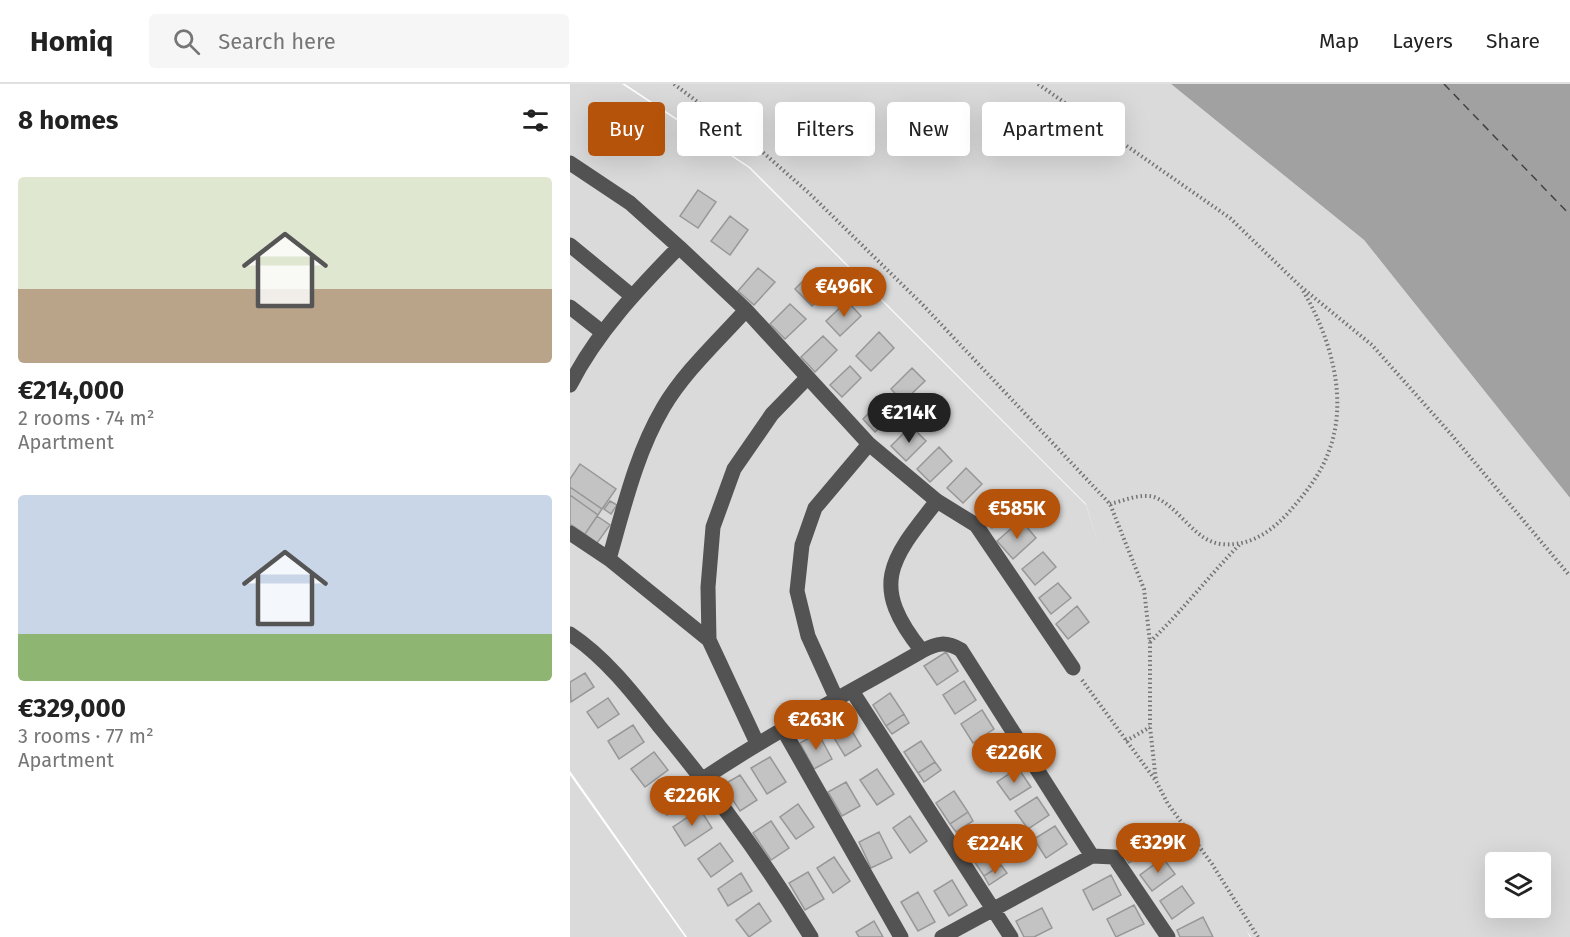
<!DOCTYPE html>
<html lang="en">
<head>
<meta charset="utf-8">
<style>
  :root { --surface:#fff; --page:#f6f6f6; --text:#222; --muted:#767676; --line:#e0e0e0; --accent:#b45309 }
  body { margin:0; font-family:"Fira Sans",sans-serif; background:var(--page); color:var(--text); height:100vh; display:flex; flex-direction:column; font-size:22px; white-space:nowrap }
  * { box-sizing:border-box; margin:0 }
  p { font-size:20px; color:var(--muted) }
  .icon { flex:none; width:33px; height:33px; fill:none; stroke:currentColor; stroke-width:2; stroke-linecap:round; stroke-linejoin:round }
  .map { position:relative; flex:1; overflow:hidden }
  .panel { display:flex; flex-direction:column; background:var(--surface); width:570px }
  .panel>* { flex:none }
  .hud { position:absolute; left:18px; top:18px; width:570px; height:54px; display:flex; gap:12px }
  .controls { position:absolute; left:915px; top:768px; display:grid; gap:12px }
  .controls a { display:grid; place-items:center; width:66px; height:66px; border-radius:6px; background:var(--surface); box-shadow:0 6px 24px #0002; font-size:30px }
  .price { position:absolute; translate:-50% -51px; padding:0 14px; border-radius:21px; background:var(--accent); color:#fff; font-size:20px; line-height:39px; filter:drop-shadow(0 2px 3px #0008) }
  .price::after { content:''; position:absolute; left:50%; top:36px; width:18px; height:14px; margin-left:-9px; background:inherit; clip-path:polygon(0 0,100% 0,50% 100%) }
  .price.selected { background:#222; color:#fff }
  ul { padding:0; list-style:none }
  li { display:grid; align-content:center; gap:12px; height:318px; padding:0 18px }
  li span { display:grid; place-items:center; height:186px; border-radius:6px; color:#555 }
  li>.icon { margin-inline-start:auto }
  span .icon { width:108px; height:108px; fill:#fffc; stroke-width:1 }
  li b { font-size:26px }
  h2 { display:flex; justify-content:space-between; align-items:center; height:72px; padding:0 18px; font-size:26px }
  .tag { padding:0 21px; border-radius:6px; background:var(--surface); box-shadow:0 6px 24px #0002; font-size:21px; line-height:54px }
  .tag.selected { background:var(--accent); color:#fff }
  header { display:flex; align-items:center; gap:36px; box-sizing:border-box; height:84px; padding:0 30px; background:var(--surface); border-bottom:2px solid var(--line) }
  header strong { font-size:28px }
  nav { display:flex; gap:33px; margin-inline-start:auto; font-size:21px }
  .search { width:420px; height:54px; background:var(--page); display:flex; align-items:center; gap:15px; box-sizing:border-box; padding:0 21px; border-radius:6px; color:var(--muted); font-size:22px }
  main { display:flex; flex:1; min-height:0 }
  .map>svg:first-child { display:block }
  .green { fill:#dadada; fill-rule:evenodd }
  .water { fill:#a1a1a1 }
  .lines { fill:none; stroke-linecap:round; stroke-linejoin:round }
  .ferry { stroke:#424242; stroke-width:1.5; stroke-dasharray:8 6; stroke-linecap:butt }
  .building { fill:#c3c3c3; stroke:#979797; stroke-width:1.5 }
  .path { stroke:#757575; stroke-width:4; stroke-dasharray:1.5 3; stroke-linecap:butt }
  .minor { stroke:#535353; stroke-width:15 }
</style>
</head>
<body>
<header>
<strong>Homiq</strong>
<div class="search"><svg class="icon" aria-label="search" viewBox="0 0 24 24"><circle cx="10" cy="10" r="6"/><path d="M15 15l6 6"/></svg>Search here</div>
<nav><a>Map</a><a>Layers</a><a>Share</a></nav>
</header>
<main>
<section class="panel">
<h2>8 homes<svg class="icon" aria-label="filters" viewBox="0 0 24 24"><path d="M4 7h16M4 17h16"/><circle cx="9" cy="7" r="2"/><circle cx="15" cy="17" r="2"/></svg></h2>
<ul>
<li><span style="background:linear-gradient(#dfe7d0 60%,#b9a48a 0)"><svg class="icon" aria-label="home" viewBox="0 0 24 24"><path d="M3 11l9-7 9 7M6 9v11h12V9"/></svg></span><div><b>€214,000</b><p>2 rooms · 74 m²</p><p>Apartment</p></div></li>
<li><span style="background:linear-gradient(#c9d6e8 75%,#8fb573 0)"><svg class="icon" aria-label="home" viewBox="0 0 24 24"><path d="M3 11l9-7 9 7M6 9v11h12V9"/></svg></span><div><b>€329,000</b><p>3 rooms · 77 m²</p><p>Apartment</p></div></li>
</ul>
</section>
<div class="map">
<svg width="1000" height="853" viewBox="0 0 1000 853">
  <rect width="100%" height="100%" fill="#fff"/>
  <path class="green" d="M0,0H52L179,84L516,421L529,462L516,420L180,83L55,0H601L794,156L1000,414V853H681L676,846L680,853H117L0,687ZM926,778H970V824H926Z
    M0,691L115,853H0Z"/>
  <path class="water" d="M601,0H1000V414L794,156Z"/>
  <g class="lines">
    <path class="ferry" d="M874,0L1000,131"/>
  </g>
  <path class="building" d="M128,106L146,118L128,144L110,132Z
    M160,132L178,146L160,171L141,157Z
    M188,184L205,198L184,221L168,207Z
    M246,184L263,201L242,222L225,205Z
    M277,217L291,232L270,252L256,237Z
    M220,220L236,235L215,255L200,240Z
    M309,248L324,264L301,287L286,272Z
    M253,252L267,266L245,288L231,273Z
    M280,282L291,294L272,313L260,301Z
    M342,284L355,297L333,318L321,305Z
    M314,314L327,327L305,348L293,335Z
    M341,342L356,357L336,377L321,362Z
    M369,363L382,377L360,398L347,385Z
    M10,380L46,405L32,425L0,403V395Z
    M396,384L412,400L393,419L377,404Z
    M0,403L32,425L28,431L0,411Z
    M431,408L445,422L422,444L408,429Z
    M0,411L28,431L15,450L0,440Z
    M40,417L47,421L41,430L34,425Z
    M27,432L40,441L27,459L15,450Z
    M451,436L466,454L443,475L427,457Z
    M473,468L486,483L465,501L452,485Z
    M488,499L501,514L481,530L469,514Z
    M507,522L519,538L498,555L486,540Z
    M376,568L388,587L367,601L354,582Z
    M15,589L24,603L1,618L0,598Z
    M394,597L406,616L385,630L373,611Z
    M320,609L334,630L316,642L303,621Z
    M38,614L49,630L28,644L17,628Z
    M412,626L424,645L403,659L391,640Z
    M334,630L339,639L322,650L316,642Z
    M277,639L291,662L275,672L261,649Z
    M63,641L74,658L49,675L38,657Z
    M248,649L262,675L244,685L230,659Z
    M430,655L443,674L421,688L409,669Z
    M351,657L365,678L348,689L334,668Z
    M84,668L98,686L75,703L61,685Z
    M200,673L216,698L197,710L181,684Z
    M365,678L371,686L354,698L348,689Z
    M448,684L461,703L440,716L427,698Z
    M307,685L324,710L307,721L290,696Z
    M170,691L187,716L170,727L153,701Z
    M109,696L121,714L97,731L84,712Z
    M276,698L290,722L272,732L258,708Z
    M384,707L398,728L380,740L366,719Z
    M467,713L479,731L458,745L445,727Z
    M228,720L244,743L226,755L210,733Z
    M130,725L142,744L115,762L103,743Z
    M398,728L403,737L386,748L380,740Z
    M340,732L357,757L340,769L323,744Z
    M201,737L219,764L201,776L183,749Z
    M485,742L497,760L476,774L464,755Z
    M571,744L583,762L559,779L547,761Z
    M309,748L322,774L301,784L289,758Z
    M150,759L163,777L141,793L128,775Z
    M417,760L431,781L414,792L400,771Z
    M264,773L280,797L263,809L247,784Z
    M593,774L605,790L582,807L570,791Z
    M431,781L437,789L419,801L414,792Z
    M238,788L254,815L235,826L219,799Z
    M171,789L182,807L158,822L148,805Z
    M541,791L551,811L523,826L513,806Z
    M382,796L397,821L379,832L364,807Z
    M612,802L624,819L602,835L590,817Z
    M348,808L365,838L348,847L331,818Z
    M189,819L201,837L179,853L166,836Z
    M564,821L574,840L546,853L537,835Z
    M472,824L482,844L464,853H454L446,837Z
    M633,833L643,853H610L607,846Z
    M304,837L313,853H289L286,848Z"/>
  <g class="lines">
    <path class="path" d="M104,0L187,63L240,110L352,220L540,420L574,505L580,559V643L586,697
      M468,0L660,134L730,202L802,261L880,349L1000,492
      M540,420C553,417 570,409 584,413C609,422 624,457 651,460C679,463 701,448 719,428C734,411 751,390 759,367C779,314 760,252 732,205
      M580,558C612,527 639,492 670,460
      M512,596L586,697L598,720L642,780L688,853
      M556,657L580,643"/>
    <path class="minor" d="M0,79L60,119L109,163L176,226L299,360L367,417L406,441L503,584
      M0,161L62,212
      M0,223L32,248
      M0,301C27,248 68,205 109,163
      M0,449L39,475L139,556
      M39,475C54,423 66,370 93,324C114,288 148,257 176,226
      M0,550C35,573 63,609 89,642C144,708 196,779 241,853
      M352,567C299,501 320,476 367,417
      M282,607L441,853
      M267,616L238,552L227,507L232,461L245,424L299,360
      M214,647L331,853
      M187,659L139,556L138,503L143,443L164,385L202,330L237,294
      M133,695C203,648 279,609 352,567C367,559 376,557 391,566L522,772L544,773L598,853
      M372,853L522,772"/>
  </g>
</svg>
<div class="controls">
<a><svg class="icon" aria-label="layers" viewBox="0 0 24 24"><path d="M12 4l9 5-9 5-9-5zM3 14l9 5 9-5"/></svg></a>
</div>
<b class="price" style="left:274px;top:234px">€496K</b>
<b class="price selected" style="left:339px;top:360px">€214K</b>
<b class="price" style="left:447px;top:456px">€585K</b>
<b class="price" style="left:246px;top:667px">€263K</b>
<b class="price" style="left:444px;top:700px">€226K</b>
<b class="price" style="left:122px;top:743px">€226K</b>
<b class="price" style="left:588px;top:790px">€329K</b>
<b class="price" style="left:425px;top:791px">€224K</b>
<div class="hud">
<a class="tag selected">Buy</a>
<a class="tag">Rent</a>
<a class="tag">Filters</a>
<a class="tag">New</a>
<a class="tag">Apartment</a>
</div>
</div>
</main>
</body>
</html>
